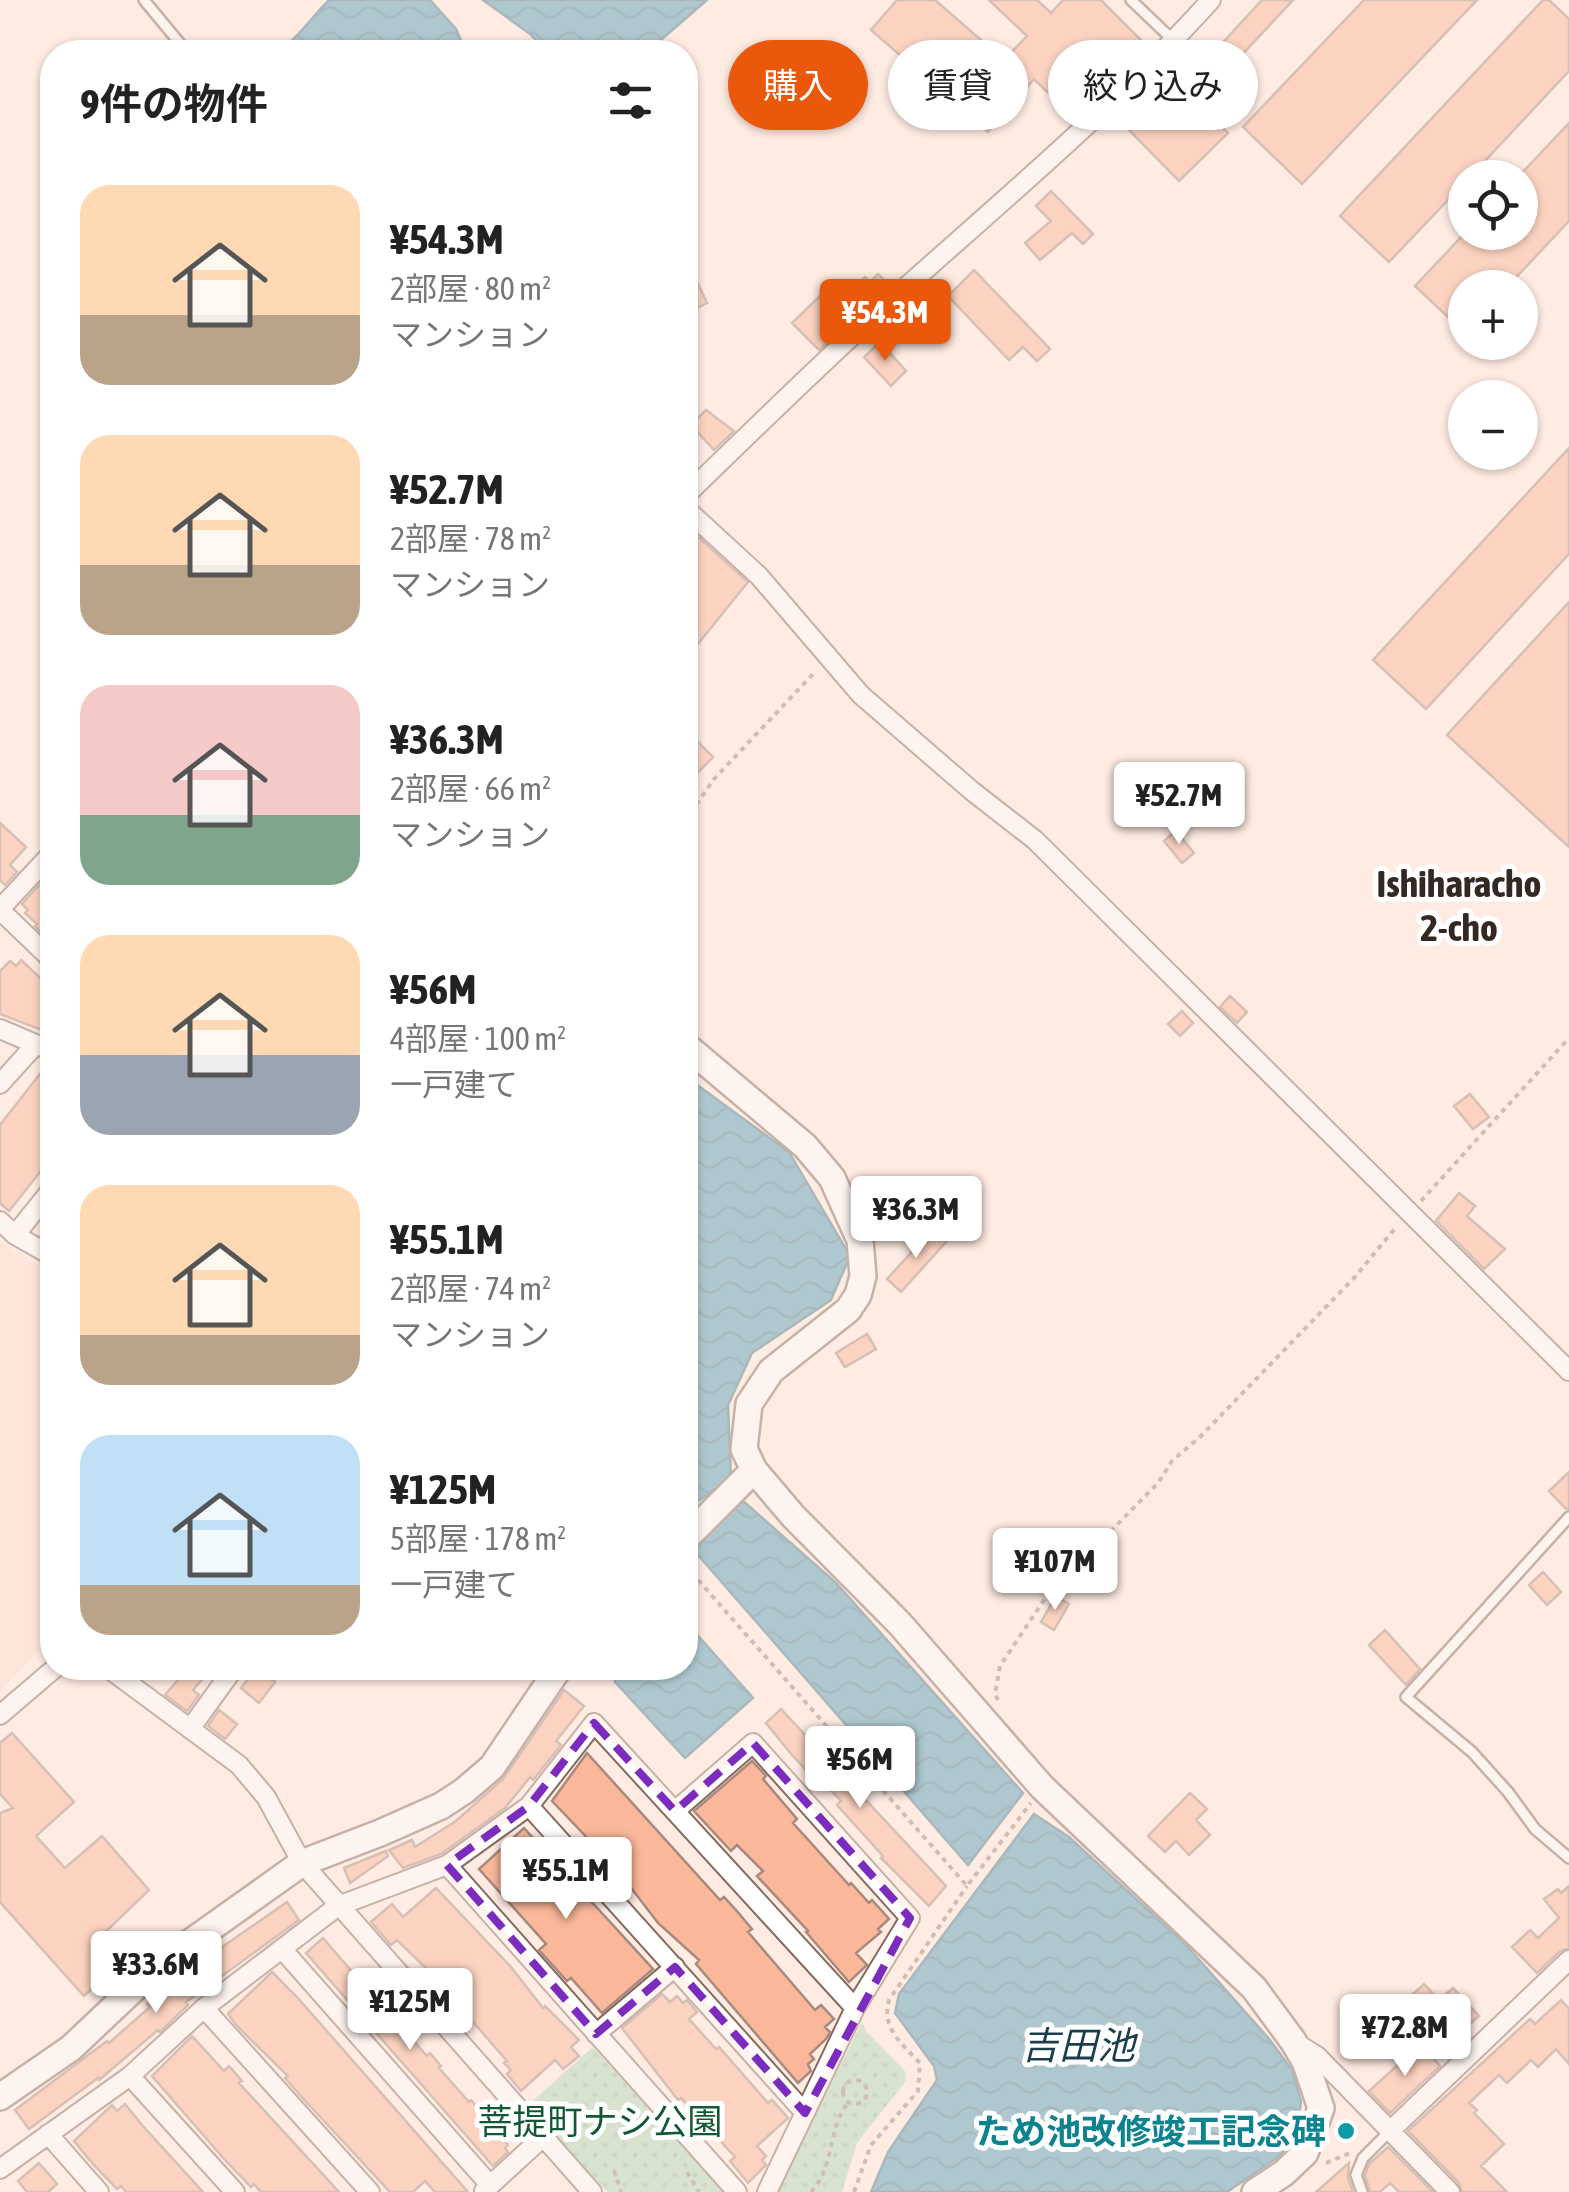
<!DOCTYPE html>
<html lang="ja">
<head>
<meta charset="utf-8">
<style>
  :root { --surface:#fff; --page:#f6f6f6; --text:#222; --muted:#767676; --accent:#ea580c }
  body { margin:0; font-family:"Asap Condensed","Noto Sans JP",sans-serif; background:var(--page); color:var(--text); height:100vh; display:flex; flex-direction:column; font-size:38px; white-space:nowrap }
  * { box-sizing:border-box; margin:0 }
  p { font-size:32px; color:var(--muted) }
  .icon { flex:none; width:55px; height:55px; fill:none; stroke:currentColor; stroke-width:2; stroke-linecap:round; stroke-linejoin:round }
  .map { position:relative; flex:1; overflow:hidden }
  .drawer { position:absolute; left:40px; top:40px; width:658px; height:1640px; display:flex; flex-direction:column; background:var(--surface); border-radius:40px; box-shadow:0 2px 8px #0004 }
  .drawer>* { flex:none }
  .top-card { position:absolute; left:728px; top:40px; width:690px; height:90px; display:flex; gap:20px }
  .fabs { position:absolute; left:1448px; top:160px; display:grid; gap:20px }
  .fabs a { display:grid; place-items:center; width:90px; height:90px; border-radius:50%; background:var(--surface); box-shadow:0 2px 8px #0004; font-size:50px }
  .price { position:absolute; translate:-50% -85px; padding:0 22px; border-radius:10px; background:#fff; color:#222; font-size:32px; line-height:65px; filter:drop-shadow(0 2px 5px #0008) }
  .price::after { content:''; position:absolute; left:50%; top:60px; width:30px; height:22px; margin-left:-15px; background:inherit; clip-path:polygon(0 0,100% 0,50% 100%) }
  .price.current { background:var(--accent); color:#fff }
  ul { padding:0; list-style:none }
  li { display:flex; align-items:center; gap:30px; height:250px; padding:0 40px }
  li span { display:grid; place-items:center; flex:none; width:280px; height:200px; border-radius:30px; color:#555 }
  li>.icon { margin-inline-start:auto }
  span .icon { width:120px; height:120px; fill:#fffc; stroke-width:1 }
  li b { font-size:42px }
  h2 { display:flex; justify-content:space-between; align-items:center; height:120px; padding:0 40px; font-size:42px }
  .chip { padding:0 35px; border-radius:45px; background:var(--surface); box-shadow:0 2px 8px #0004; font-size:35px; line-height:90px }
  .chip.current { background:var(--accent); color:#fff }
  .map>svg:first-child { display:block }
  .built { fill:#fdddcf }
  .park { fill:url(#park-dots) }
  .water { fill:url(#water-waves); stroke:#487a8d; stroke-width:2.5 }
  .building { fill:#fab79a; stroke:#a78a7d; stroke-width:2.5 }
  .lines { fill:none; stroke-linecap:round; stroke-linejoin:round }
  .lane-casing { stroke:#866a5e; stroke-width:14 }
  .street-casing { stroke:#866a5e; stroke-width:22 }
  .secondary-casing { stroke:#866a5e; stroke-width:30 }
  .path { stroke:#978881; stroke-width:4; stroke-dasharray:5 5; stroke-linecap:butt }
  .lane { stroke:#fff; stroke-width:9 }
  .street { stroke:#fff; stroke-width:18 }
  .secondary { stroke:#fff; stroke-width:25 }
  .marked { fill:none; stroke:#7b2cbf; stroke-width:8; stroke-dasharray:20 12; stroke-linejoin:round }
  .culture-dot { fill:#0f9aa8; stroke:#fff; stroke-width:4 }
  .labels { text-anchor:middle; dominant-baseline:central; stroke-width:10; stroke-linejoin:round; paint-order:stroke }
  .park-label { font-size:35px; fill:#115932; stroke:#fff }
  .culture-label { font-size:35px; font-weight:bold; fill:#0d838f; stroke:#fff; text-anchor:end }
  .neighbourhood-label { font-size:38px; font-weight:bold; fill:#342823; stroke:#fff }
  .water-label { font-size:38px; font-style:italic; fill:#1a3e4b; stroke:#fff }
</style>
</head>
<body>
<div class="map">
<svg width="1569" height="2192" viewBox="0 0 1569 2192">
  <defs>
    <pattern id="park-dots" width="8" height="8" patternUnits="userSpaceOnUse" patternTransform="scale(2.5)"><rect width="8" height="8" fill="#abdab9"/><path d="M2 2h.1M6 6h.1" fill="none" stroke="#94bb9f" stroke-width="1.8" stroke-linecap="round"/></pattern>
    <pattern id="water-waves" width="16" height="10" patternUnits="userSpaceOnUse" patternTransform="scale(2.5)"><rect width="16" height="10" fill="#509dba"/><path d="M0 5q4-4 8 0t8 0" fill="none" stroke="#438097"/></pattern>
  </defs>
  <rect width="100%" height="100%" fill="#feebe2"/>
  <path class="built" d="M0,1243L52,1273V1637L0,1691Z"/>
  <path class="park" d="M862,2022L866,2031L905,2071L906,2081L857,2143L842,2192H777Z
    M593,2047L723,2192H608L565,2149L528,2105Z"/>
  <path class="water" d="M329,0H430L456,29L463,45L472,52H279C299,37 311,18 329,0Z
    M483,0H707L647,52H547L530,34Z
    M685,1076L789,1152L850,1256L831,1300L752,1353L728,1405L731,1478L685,1510Z
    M742,1500L836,1583L1023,1793L968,1865L692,1548Z
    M685,1621L753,1698L685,1758L615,1682L614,1674L621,1668H685Z
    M1034,1814L1069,1837L1187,1946L1270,2040L1292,2070L1301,2101L1296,2138L1278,2157L1227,2192H871L888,2152L937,2080L934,2066L895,2013L899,1994Z"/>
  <path class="building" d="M897,0H935L1004,60L1027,36L989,0H1037L1051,13L1063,0H1101L1146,45L1112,79L1100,67L1081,87L1065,72L1047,92L1034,79L988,132L871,30Z
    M1262,0H1293L1198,102L1228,133L1179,181L1126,127L1139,114L1134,110L1159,85L1163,89L1209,43L1216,50Z
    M1364,0H1477L1302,184L1243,127Z
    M1543,0H1549L1569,19V71L1469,178H1465V182L1389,262L1340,216Z
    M1569,123V221L1506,288H1465V333L1415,286L1466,232H1520V175Z
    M1051,191L1093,234L1083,244L1072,233L1040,260L1025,243L1051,221L1036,206Z
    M974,270L1050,349L1037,361L1023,347L1009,360L948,296Z
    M878,274L889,285L819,350L792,323L823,293L827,297L838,286L842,291L850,283L855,287L865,277L870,282Z
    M698,284L707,303L685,314V290Z
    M880,342L906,371L891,386L864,357Z
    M706,410L734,431L714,450L691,425Z
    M1569,448V554L1426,709L1373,660Z
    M685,525L748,582L685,660Z
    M1569,602V847L1447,735Z
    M685,729L713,757L685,786Z
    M0,823L26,847L10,865L17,872L5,885L0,880Z
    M1176,831L1194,853L1182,863L1164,841Z
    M52,871V943L35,926L37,924L25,913L28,910L22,904Z
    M21,960L52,989V1034L0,1014V971L10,961L16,966Z
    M1230,996L1247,1012L1237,1023L1220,1007Z
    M1182,1011L1193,1023L1180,1036L1168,1024Z
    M43,1070L52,1078V1157L9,1211L0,1203V1125Z
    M1470,1094L1489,1117L1473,1129L1454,1106Z
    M1459,1193L1475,1206L1467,1216L1505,1249L1484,1269L1436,1221Z
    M932,1230L946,1242L901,1292L887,1279Z
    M867,1334L876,1349L845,1367L836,1353Z
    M1569,1472V1509H1566L1549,1491Z
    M1543,1572L1561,1592L1547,1605L1529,1585Z
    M1056,1596L1069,1604L1054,1630L1041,1622Z
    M1385,1630L1420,1669L1406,1685L1369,1645Z
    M188,1668H212L193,1690L199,1695L187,1711L165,1695Z
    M257,1668L275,1682L259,1703L241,1688Z
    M564,1690L584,1706L556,1741L561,1745L533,1780L530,1777L505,1808L441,1854L403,1868L389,1850L412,1840L415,1847L456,1821L503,1779Z
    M781,1709L946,1886L929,1906L881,1858L883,1856L837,1805L841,1801L812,1770L809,1773L792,1755L766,1723Z
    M219,1710L237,1724L225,1739L208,1726Z
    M12,1733L74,1802L36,1836L65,1868L102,1836L149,1890L98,1939L120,1963L84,1996L0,1902V1813L13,1808L0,1794V1743Z
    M587,1753L720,1900L724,1897L736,1910L752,1929L748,1932L815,2010L821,2005L834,2019L825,2027L830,2032L826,2039L810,2054L814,2059L808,2064L811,2071L798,2083L696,1964L699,1960L658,1923L615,1867L552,1801Z
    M752,1761L766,1776L763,1779L797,1819L793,1823L849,1885L851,1883L869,1903L872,1900L889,1919L878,1929L881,1932L856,1953L867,1965L849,1982L806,1932L808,1931L757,1876L763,1871L737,1845L731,1851L694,1811Z
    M1190,1793L1207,1809L1196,1820L1210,1835L1189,1855L1176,1841L1165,1852L1148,1836Z
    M524,1828L653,1969L602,2013L571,1978L567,1981L539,1950L546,1944L479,1869Z
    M386,1851L388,1856L350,1883L344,1868Z
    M1569,1886V1948L1560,1951L1537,1973L1512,1947L1530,1930L1538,1938L1559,1918L1544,1899L1558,1889L1561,1893Z
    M436,1888L511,1967L543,2008L545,2006L579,2040L571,2047L579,2056L563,2069L555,2060L521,2091L507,2074L511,2070L504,2063L507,2061L427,1969L397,1940L391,1945L371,1922L392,1904L403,1917Z
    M287,1902L299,1920L186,2002L188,2005L160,2032L158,2030L99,2080L98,2078L29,2129L15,2110L107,2041L109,2043L150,2007L147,2004L169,1984Z
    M323,1938L354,1974L357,1972L373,1989L394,2019L427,2056L430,2053L441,2066L439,2068L469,2102L471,2100L508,2145L505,2148L508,2152L493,2166L306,1953Z
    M272,1972L297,1997L468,2192H435L425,2181L413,2192H390L299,2094L285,2078L288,2076L237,2026L228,2014Z
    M1424,1984L1439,2000L1453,1988L1479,2016L1459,2034L1455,2030L1433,2050L1415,2030L1420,2025L1402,2004Z
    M662,1994L670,2002L677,1996L683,2003L687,2000L697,2012L689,2019L716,2049L719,2047L768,2103L772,2100L788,2118L757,2146L766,2156L762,2160L766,2165L748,2183L730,2161L735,2157L681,2098L678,2100L622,2028Z
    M1561,2000L1569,2009V2064L1556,2049L1538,2067L1531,2060L1507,2083L1499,2075L1469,2103L1477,2110L1474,2113L1504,2144L1481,2166L1507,2192H1462L1459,2183L1408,2131L1530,2019L1535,2024Z
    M192,2036L224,2071L229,2066L242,2081L239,2083L339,2192H261L254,2184L251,2187L225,2160L152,2076Z
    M1421,2044L1440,2066L1390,2113L1369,2091Z
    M125,2104L142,2125L203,2192H126L121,2186L117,2189L92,2163L74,2141L112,2105L117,2111Z
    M1388,2147L1433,2192H1399L1390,2183L1380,2192H1370L1365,2175L1369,2164Z
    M39,2163L57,2184L48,2192H27L18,2181Z
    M1349,2163L1348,2178L1353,2192H1316Z"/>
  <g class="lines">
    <defs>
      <path id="lane" d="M144,0L187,52
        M1131,0L1174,41
        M1569,1517L1406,1697L1472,1752L1508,1792L1535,1829L1569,1858
        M1362,2192L1356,2175L1363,2158L1391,2130"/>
      <path id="street" d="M685,496C749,434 812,372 878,312C991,210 1109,113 1211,0
        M685,508L759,576L861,695L972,791L1035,840L1569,1371
        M0,909L52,853
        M0,910L50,958L52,955
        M0,1029L52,1051
        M0,1084L36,1044
        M0,1221L15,1235L52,1189
        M15,1235L52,1256
        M108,1668L239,1765L266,1797L302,1863L592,2192
        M0,1715L55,1668
        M190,1729L234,1668
        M529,1806L805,2113
        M675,1811L753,1743L910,1918L855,2008
        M447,1865L737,2192
        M282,1949L490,2185
        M204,2008L370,2192
        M596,2034L675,1967
        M1296,2043L1317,2056L1450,2192
        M130,2076L235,2192
        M1391,2130L1569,1960
        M48,2134L99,2192
        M0,2169L130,2076L204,2008L338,1906L447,1865L529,1806L594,1723L855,2008L767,2192
        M484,2191L543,2137"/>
      <path id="secondary" d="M685,1045L805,1146L832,1178L860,1240L863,1276L858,1295L848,1310L771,1371L749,1404L744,1449L754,1470L793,1516L900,1624L1042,1787L1254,1988L1293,2041L1305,2061L1321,2108L1305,2153L1284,2173L1255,2192
        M685,1539L754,1470
        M0,2097L71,2048L160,1964L302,1863L380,1833L441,1806L464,1791L492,1767L559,1668"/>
    </defs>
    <use href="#lane" class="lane-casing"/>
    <use href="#street" class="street-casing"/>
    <use href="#secondary" class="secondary-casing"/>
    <path class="path" d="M685,821L714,779L815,672
      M1421,1201L1569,1038
      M685,1565L967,1886L1031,1803
      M998,1700L995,1694L1000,1666L1046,1597L1158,1483L1172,1461L1200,1437L1354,1278L1397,1226
      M843 2092a12 12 0 1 1 24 0a12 12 0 1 1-24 0Z
      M1326,2163L1350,2153
      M614,2170L621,2192
      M687,2172L699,2192
      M811,2192C836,2164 826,2132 848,2103
      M854,2192L871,2145L918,2091L920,2063C902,2044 881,2028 889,2000L967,1886"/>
    <use href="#lane" class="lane"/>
    <use href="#street" class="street"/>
    <use href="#secondary" class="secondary"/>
  </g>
  <path d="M0 0H1569V2192H0ZM594,1723L675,1811L753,1743L910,1918L805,2113L675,1967L596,2034L447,1865L529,1806Z" fill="#feebe2" fill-opacity=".55" fill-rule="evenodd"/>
  <path class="marked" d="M594,1723L675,1811L753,1743L910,1918L805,2113L675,1967L596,2034L447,1865L529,1806Z"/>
  <circle class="culture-dot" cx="1346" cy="2131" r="10"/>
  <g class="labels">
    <g class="park-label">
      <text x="600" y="2121">菩提町ナシ公園</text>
    </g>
    <g class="culture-label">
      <text x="1326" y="2131">ため池改修竣工記念碑</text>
    </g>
    <g class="neighbourhood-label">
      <text x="1459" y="883">Ishiharacho<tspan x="1459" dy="44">2-cho</tspan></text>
    </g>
    <g class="water-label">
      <text x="1078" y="2045">吉田池</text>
    </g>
  </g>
</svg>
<div class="fabs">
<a><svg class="icon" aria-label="locate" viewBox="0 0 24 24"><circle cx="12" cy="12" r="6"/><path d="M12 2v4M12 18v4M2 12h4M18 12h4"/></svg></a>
<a>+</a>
<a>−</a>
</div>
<b class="price current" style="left:885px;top:364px">¥54.3M</b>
<b class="price" style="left:1179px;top:847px">¥52.7M</b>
<b class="price" style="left:916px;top:1261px">¥36.3M</b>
<b class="price" style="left:1055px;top:1613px">¥107M</b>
<b class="price" style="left:860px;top:1811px">¥56M</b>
<b class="price" style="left:566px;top:1922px">¥55.1M</b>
<b class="price" style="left:156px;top:2016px">¥33.6M</b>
<b class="price" style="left:410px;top:2053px">¥125M</b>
<b class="price" style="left:1405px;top:2079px">¥72.8M</b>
<div class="top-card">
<a class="chip current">購入</a>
<a class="chip">賃貸</a>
<a class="chip">絞り込み</a>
</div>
<section class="drawer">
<h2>9件の物件<svg class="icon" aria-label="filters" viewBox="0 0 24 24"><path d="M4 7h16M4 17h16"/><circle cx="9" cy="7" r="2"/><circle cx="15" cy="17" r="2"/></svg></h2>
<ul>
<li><span style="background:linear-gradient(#ffd9b3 65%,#b9a48a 0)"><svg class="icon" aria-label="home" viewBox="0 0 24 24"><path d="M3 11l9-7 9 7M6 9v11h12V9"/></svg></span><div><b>¥54.3M</b><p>2部屋 · 80 m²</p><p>マンション</p></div></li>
<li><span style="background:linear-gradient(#ffd9b3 65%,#b9a48a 0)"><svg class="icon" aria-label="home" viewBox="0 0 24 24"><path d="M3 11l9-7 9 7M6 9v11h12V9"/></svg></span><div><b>¥52.7M</b><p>2部屋 · 78 m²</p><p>マンション</p></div></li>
<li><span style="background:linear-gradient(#f6c9c9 65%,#7fa58c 0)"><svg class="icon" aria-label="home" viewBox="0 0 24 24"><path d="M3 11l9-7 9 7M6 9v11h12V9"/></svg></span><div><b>¥36.3M</b><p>2部屋 · 66 m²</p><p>マンション</p></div></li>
<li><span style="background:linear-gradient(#ffd9b3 60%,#9aa5b1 0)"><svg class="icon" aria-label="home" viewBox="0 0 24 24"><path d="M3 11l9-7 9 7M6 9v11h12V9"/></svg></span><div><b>¥56M</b><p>4部屋 · 100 m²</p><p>一戸建て</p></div></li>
<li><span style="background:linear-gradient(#ffd9b3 75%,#b9a48a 0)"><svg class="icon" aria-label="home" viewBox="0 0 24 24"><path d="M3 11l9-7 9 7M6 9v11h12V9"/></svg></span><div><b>¥55.1M</b><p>2部屋 · 74 m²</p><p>マンション</p></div></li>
<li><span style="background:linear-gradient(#bfe0f5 75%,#b9a48a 0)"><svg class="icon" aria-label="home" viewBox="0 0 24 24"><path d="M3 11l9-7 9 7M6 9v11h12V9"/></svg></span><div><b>¥125M</b><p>5部屋 · 178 m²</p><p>一戸建て</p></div></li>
</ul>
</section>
</div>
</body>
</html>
